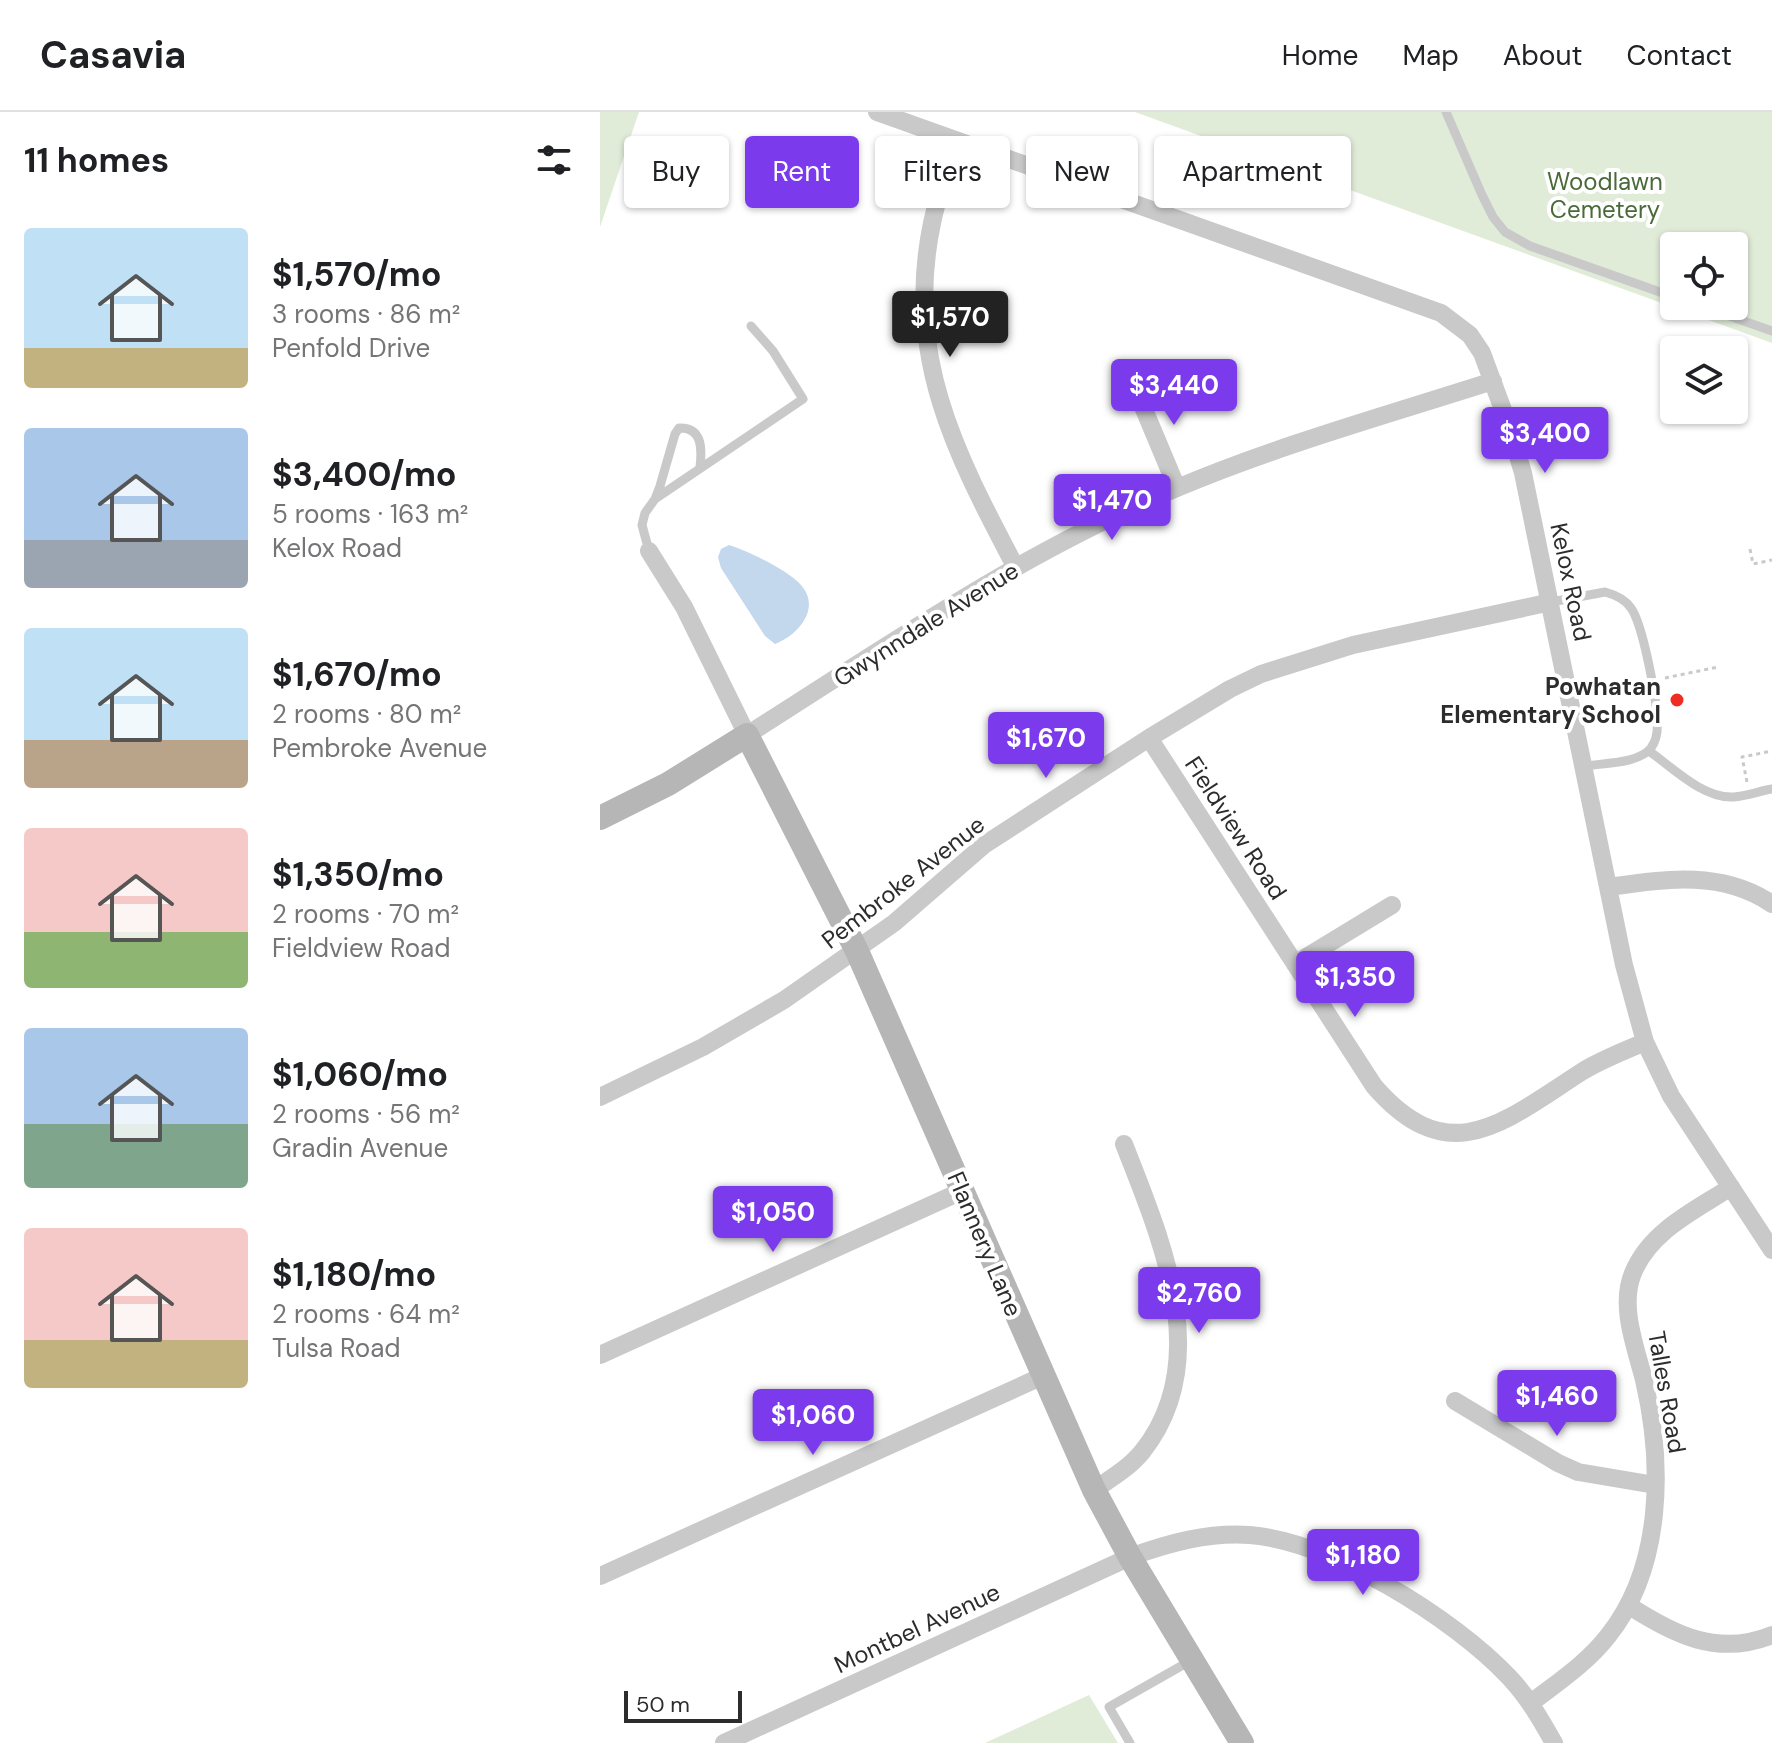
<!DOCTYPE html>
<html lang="en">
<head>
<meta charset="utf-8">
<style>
  :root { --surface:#fff; --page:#f2f2f2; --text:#202124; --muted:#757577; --line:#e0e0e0; --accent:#7c3aed }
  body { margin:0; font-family:"DM Sans",sans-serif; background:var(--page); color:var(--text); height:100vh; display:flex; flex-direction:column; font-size:30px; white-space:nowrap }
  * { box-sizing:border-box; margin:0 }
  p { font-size:26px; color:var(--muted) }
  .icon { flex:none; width:44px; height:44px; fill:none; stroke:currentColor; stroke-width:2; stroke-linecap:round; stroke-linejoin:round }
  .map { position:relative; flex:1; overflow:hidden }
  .drawer { display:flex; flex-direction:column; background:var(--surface); width:600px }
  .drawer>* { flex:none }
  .top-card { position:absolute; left:24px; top:24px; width:760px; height:72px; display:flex; gap:16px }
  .tools { position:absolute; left:1060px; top:120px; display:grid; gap:16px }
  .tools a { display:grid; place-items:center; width:88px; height:88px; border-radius:8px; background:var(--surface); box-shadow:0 2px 6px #0004; font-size:40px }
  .scale { position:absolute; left:24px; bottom:20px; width:118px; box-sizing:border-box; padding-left:8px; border:4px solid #2c2c2c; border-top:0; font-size:22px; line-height:28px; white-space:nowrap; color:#2c2c2c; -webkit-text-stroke:6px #fff; paint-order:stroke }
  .price { position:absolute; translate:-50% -68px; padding:0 18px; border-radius:8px; background:var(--accent); color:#fff; font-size:26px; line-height:52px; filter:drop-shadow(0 2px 4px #0008) }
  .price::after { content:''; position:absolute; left:50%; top:48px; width:24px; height:18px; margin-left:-12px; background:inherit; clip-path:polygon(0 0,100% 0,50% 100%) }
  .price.current { background:#222; color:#fff }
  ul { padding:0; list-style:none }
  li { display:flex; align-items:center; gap:24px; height:200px; padding:0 24px }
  li span { display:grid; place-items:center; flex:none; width:224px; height:160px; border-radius:8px; color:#555 }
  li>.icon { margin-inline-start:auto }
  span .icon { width:96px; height:96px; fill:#fffc; stroke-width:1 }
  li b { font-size:34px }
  h2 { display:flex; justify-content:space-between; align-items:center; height:96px; padding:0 24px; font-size:34px }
  .chip { padding:0 28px; border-radius:8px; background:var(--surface); box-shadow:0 2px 6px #0004; font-size:28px; line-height:72px }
  .chip.current { background:var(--accent); color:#fff }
  header { display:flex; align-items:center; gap:48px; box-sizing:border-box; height:112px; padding:0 40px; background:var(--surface); border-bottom:2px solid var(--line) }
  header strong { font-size:38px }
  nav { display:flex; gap:44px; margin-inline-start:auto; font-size:28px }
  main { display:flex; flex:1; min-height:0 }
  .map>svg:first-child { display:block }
  .green { fill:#e0ebd8; fill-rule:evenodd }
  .water { fill:#c3d7ed }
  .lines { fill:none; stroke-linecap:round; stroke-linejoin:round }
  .path { stroke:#c9c9c9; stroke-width:3; stroke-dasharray:4 4; stroke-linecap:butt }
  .lane { stroke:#c9c9c9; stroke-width:9 }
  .street { stroke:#c9c9c9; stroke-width:18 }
  .secondary { stroke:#b6b6b6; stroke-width:24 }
  .poi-dot { fill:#ef2d22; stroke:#fff; stroke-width:3 }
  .labels { text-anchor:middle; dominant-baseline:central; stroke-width:8; stroke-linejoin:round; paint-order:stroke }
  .park-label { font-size:24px; fill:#496a38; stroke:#fff }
  .street-label { font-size:24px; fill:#2c2c2c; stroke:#fff }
  .poi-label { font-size:24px; font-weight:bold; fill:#2c2c2c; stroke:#fff; text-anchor:end }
</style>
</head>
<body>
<header>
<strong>Casavia</strong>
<nav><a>Home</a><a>Map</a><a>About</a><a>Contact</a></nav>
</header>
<main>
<section class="drawer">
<h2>11 homes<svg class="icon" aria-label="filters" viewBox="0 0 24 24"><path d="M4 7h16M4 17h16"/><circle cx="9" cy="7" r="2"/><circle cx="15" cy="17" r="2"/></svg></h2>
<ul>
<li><span style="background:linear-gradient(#bfe0f5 75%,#c2b280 0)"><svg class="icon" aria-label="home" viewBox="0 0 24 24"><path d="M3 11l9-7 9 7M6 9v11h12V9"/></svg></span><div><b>$1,570/mo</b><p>3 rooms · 86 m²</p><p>Penfold Drive</p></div></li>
<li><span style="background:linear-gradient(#a9c7e8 70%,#9aa5b1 0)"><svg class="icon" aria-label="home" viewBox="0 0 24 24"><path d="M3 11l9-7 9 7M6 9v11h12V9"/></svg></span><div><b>$3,400/mo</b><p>5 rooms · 163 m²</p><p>Kelox Road</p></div></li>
<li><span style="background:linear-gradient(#bfe0f5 70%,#b9a48a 0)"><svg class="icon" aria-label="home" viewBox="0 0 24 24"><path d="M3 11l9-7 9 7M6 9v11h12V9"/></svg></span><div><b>$1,670/mo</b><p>2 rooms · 80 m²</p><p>Pembroke Avenue</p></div></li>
<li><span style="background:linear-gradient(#f6c9c9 65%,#8fb573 0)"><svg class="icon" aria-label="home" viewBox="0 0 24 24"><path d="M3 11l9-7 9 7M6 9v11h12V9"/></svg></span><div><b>$1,350/mo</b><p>2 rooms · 70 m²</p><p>Fieldview Road</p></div></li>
<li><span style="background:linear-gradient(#a9c7e8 60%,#7fa58c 0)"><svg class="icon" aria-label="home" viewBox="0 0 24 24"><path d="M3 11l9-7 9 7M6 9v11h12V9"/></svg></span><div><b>$1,060/mo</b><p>2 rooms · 56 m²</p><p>Gradin Avenue</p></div></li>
<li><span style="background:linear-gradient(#f6c9c9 70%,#c2b280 0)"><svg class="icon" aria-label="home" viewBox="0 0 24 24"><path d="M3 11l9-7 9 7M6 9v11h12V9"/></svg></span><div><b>$1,180/mo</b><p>2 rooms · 64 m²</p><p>Tulsa Road</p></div></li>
</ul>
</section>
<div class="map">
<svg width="1172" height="1631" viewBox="0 0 1172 1631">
  <rect width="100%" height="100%" fill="#fff"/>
  <path class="green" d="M0,0H39L0,115Z
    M535,0H1172V231ZM1074,134H1134V194H1074Z
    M489,1583L518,1631H385Z"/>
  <path class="water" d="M129,433C148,439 188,458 201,473C222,497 197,524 175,532L165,524L121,456L118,445L121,437Z"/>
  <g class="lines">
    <path class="path" d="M1150,437L1153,452L1172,448
      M1065,566L1118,555
      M986,582L1042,571
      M1147,670L1142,645L1172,639"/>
    <path class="lane" d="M846,0L882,83L893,105L905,120L930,134L1074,185
      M1101,194L1172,219
      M55,387L203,287L173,239L151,214
      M49,439L42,413L45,401L55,387L60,374L75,322L79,316C103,315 102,338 100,355
      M951,490L1005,480C1016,483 1025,487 1031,496C1043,513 1056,584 1057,606C1058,616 1057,628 1051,636C1038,652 1004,651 985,654
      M1049,639C1072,655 1103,687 1134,685C1146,684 1160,679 1172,677
      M530,1631L509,1595L590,1549"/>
    <path class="street" d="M277,0L841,201L870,223L882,241L909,314L923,361L1024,853L1045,930L1071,984L1172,1138
      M356,29C347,56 338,83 332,111C304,245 356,342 416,456
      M533,271L577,376
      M49,439L84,495L147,623C286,535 424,439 577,376C679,333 787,303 893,269
      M549,626L774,974C850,1062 906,1008 983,959C1003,947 1024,939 1045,930
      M1009,775C1065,767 1122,758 1172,792
      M695,852L792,793
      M0,985L103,935L184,888L294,811L384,733L549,626L630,577L661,562L753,533L951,490
      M0,1243L362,1079
      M855,1289L958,1351L978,1360L1055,1373
      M494,1378C510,1367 529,1356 542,1340C615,1249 561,1127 524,1032
      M0,1464L443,1264
      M1028,1493C1074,1523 1118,1545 1172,1523
      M931,1591C958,1570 987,1551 1008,1524C1064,1454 1063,1350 1044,1268C1036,1236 1019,1194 1033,1161C1050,1119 1094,1099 1131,1075
      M124,1631L530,1445C569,1431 608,1420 650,1423C732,1430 853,1506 909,1565C928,1585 941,1608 954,1631"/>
    <path class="secondary" d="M0,706L68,672L147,623L257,839L494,1378L530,1445L642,1631"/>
  </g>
  <circle class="poi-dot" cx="1077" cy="588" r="8"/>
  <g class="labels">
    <g class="park-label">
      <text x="1005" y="69">Woodlawn<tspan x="1005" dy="28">Cemetery</tspan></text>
    </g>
    <g class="street-label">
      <text transform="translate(971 470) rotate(78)">Kelox Road</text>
      <text transform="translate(326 512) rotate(-32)">Gwynndale Avenue</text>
      <text transform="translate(636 716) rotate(57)">Fieldview Road</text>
      <text transform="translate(303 770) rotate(-38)">Pembroke Avenue</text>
      <text transform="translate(385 1132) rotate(67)">Flannery Lane</text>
      <text transform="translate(1067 1280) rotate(80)">Talles Road</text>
      <text transform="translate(317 1516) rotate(-25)">Montbel Avenue</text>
    </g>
    <g class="poi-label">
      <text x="1061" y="574">Powhatan<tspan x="1061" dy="28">Elementary School</tspan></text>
    </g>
  </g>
</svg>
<div class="tools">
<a><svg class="icon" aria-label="locate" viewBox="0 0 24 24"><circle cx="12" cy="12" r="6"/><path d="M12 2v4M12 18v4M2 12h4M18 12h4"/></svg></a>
<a><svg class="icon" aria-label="layers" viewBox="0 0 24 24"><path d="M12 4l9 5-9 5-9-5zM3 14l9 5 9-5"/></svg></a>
</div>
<div class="scale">50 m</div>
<b class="price current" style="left:350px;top:247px">$1,570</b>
<b class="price" style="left:574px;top:315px">$3,440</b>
<b class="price" style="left:945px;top:363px">$3,400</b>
<b class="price" style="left:512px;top:430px">$1,470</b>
<b class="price" style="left:446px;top:668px">$1,670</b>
<b class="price" style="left:755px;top:907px">$1,350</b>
<b class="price" style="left:173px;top:1142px">$1,050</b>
<b class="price" style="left:599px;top:1223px">$2,760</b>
<b class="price" style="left:957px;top:1326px">$1,460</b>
<b class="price" style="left:213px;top:1345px">$1,060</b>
<b class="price" style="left:763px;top:1485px">$1,180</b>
<div class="top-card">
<a class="chip">Buy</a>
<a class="chip current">Rent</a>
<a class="chip">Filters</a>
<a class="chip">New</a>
<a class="chip">Apartment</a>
</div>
</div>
</main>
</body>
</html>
